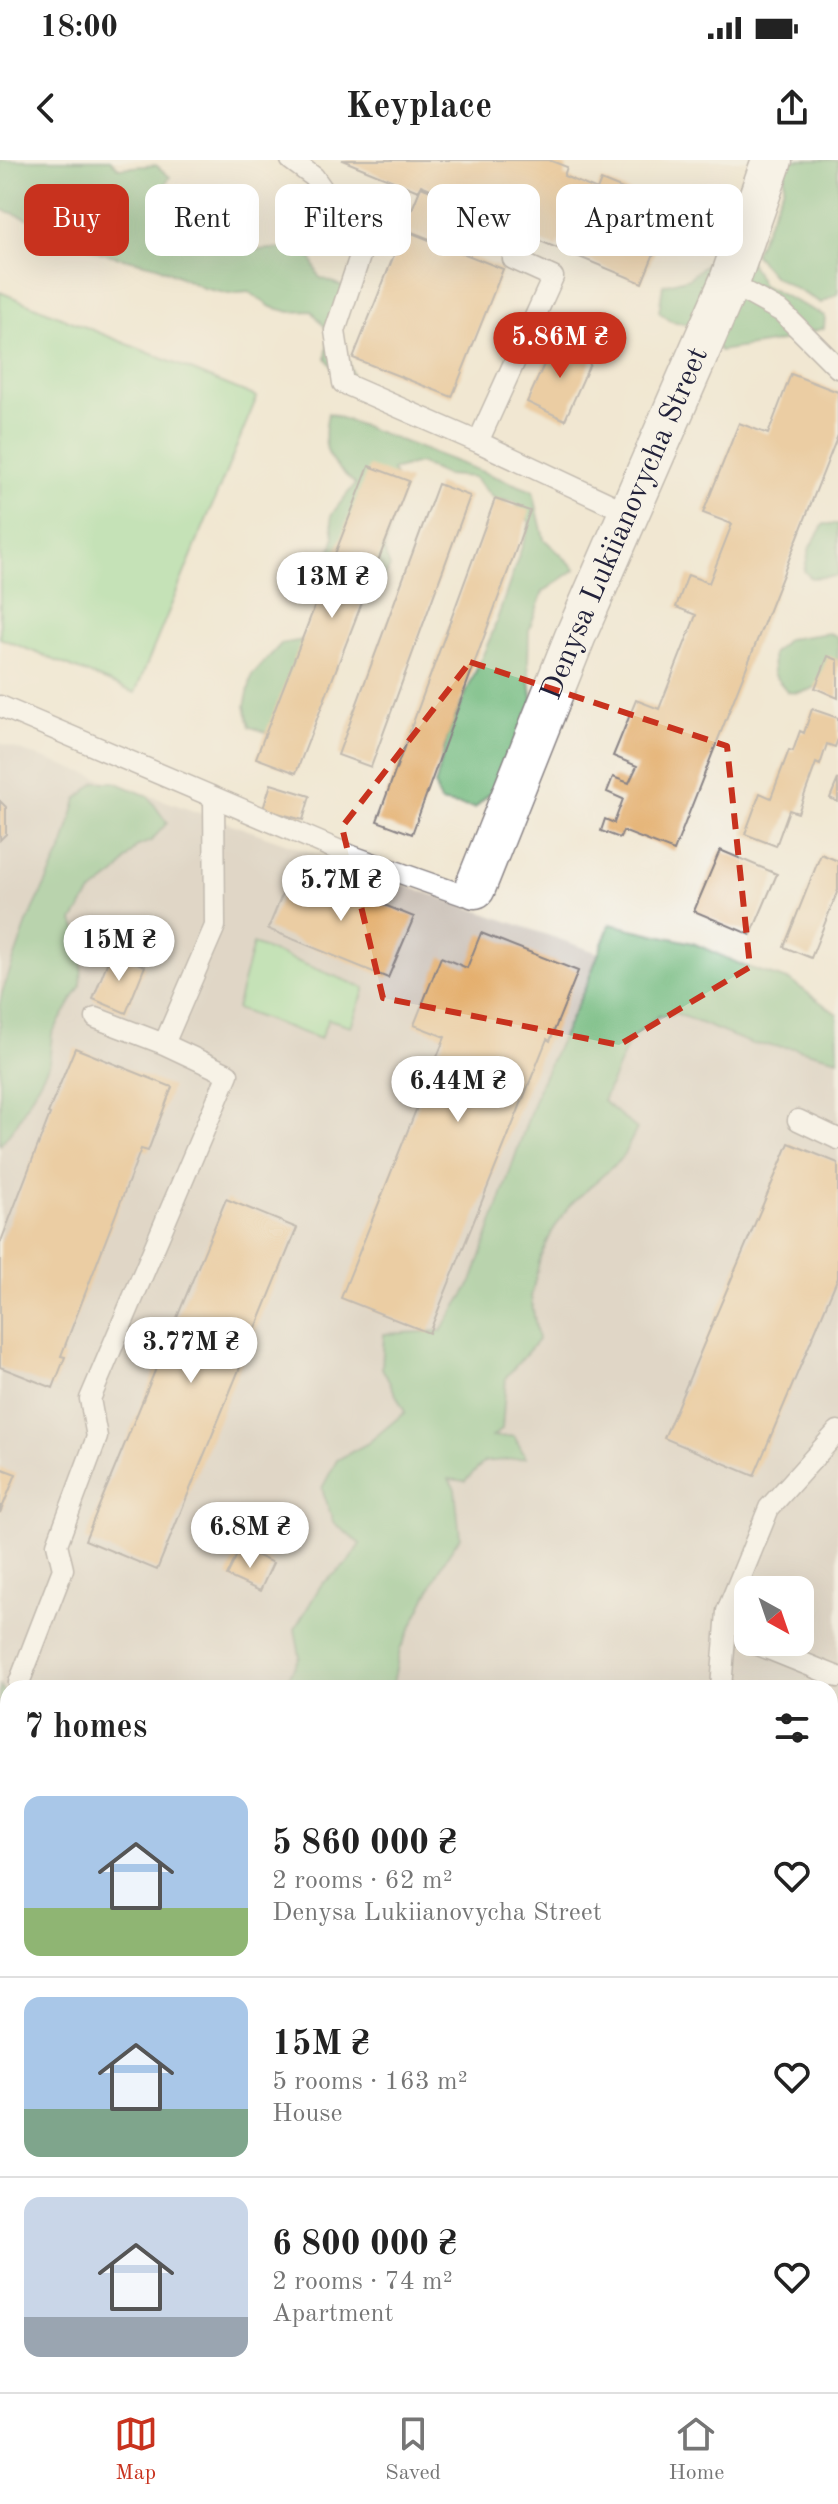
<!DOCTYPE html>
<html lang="en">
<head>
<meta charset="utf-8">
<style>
  :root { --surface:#fff; --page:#f6f6f6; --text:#222; --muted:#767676; --line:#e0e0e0; --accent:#c8321e }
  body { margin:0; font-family:"Old Standard TT",serif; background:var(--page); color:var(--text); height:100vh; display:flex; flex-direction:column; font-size:30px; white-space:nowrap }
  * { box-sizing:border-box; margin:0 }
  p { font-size:26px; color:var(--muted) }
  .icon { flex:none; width:44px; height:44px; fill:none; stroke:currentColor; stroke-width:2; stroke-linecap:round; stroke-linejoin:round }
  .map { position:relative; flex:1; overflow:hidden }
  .details { position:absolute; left:0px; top:1520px; width:838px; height:712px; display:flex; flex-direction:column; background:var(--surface); border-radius:24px 24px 0 0; box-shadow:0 8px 32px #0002 }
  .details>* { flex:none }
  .banner { position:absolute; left:24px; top:24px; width:790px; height:72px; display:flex; gap:16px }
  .needle { width:52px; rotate:140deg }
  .controls { position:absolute; left:734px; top:1416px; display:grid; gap:16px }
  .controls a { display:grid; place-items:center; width:80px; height:80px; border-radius:16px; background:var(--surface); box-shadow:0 8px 32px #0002; font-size:40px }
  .price { position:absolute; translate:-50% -68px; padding:0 18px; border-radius:28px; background:#fff; color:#222; font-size:26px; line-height:52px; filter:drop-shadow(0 2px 4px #0008) }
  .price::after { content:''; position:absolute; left:50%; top:48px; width:24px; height:18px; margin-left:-12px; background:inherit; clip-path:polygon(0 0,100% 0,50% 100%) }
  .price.current { background:var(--accent); color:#fff }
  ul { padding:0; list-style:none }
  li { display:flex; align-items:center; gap:24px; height:200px; padding:0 24px }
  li+li { border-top:2px solid var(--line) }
  li span { display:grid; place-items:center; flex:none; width:224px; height:160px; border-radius:16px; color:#555 }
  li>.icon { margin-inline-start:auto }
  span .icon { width:96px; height:96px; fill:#fffc; stroke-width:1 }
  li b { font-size:34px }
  h2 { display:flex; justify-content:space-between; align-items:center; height:96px; padding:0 24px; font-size:34px }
  .pill { padding:0 28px; border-radius:16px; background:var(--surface); box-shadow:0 8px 32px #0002; font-size:28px; line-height:72px }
  .pill.current { background:var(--accent); color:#fff }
  .status { display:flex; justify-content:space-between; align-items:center; height:56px; padding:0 40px; background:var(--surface); direction:ltr }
  .status svg { height:22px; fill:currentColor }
  header { display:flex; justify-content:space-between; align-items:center; height:104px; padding:0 24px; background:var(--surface); font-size:36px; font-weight:700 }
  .tab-bar { display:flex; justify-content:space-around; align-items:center; height:112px; border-top:2px solid var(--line); background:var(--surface); font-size:22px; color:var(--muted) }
  .tab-bar a { display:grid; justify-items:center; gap:4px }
  .tab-bar .current { color:var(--accent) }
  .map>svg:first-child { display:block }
  .industrial { fill:#ccc2b9; fill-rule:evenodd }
  .green { fill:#91db97; stroke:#5a7e69; stroke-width:2 }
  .forest { fill:#74bb80; stroke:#4b6e5e; stroke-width:2 }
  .building { fill:#e4ad6b }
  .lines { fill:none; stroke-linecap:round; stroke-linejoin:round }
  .lane-casing { stroke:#8a8486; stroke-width:23 }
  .street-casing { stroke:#8a8486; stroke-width:43 }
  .lane { stroke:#fff; stroke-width:20 }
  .street { stroke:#fff; stroke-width:40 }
  .marked { fill:none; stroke:#c8321e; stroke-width:6; stroke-dasharray:16 10; stroke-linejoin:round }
  .labels { text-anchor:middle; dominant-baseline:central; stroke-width:8; stroke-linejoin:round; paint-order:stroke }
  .street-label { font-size:30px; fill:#22223b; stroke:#f6f6f2 }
</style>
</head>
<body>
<div class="status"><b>18:00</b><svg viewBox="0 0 49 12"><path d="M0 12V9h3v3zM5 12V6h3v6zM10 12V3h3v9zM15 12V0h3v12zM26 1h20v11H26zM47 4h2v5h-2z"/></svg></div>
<header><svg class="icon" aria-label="back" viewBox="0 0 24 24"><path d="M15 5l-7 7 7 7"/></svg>Keyplace<svg class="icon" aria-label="share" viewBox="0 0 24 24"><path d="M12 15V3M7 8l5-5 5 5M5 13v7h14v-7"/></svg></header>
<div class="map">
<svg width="838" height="2232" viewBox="0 0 838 2232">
  <rect width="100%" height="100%" fill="#f6f6f2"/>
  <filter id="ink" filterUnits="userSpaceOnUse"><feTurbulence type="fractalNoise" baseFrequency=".0125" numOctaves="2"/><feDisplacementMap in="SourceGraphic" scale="16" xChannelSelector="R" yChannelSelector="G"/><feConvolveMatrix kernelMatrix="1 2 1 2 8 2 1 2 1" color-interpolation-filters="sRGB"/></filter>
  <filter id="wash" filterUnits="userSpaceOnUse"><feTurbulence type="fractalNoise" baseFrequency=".006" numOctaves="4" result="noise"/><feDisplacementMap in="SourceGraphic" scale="32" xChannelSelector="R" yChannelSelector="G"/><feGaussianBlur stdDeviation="1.8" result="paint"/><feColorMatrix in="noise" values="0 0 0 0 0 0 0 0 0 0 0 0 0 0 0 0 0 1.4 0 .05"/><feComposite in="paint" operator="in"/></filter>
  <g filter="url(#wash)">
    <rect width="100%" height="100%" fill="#f1e7d2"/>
    <path class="industrial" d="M0,583L838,877V2232H0ZM748,1430H800V1482H748ZM8,1528H830V2224H8Z"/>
    <path class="green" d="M0,132L257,237L135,533L0,478Z
      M253,784L365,828L351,866L328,859L320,879L236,849Z"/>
    <path class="forest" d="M0,0H110L119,8L156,5L170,17L162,30L175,41L190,64L232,70L257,90L297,87L312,99L319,117L352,130L337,164L354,222L343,223L326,198L329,172L312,151L290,152L271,147L249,132L229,134L203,128L157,106L98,92L39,62L0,49Z
      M788,0H838V134L821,143L774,117L754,94L784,27L785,4Z
      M734,87L746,94L762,125L825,156L824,168L778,182L720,191L703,168L671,161L659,152L663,125L689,118L715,96Z
      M328,253L533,331L544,379L576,409L543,432L529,470L528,504L533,545L501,622L475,648L440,642L435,626L448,574L492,474L530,363L515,342L494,339L473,317L445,315L419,303L392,310L401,328L384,390L390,407L378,431L357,447L336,443L325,416L334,378L331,355L355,324C328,299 320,292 328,253Z
      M824,364H838V416L811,418L804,411L810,387Z
      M829,473L838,477C838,485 838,497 838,505C831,524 805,535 788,532L773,514L772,494L787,479Z
      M319,477L285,578L250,567L245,546L252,515L281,484Z
      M96,622H115L148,636L167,663L151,681L136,687L117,713L90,734L73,761L83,786L81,825L52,874L49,904L17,963L0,985V843L2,833L27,763L64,685L77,639Z
      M610,764L693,783L744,806L791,821L837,854L838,899L794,888L752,884L675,853L671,856H659L630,880L603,941L637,969L622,998L570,1045L552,1072L540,1098L531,1137L538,1180L506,1217L502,1269L492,1277L514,1276L526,1298L484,1302L465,1321L449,1319L455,1329L460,1377L444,1401L400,1490L392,1528H282L300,1497L295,1469L321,1425L347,1404L360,1384L333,1362L322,1328L337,1300L368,1283L405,1252L382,1208L384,1174L441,1171L472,1122L540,924L586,826Z
      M0,1526L8,1536V1630L0,1627Z
      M830,1788L838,1790V2065L830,2071Z
      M0,2076L8,2079V2149L0,2142Z"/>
    <g id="blocks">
      <path class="building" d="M342,0H549L567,7L564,16L597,30L601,20L672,49L642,123L572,94L575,87L560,81L557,88L447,43L465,51L450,87L404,69L421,27L450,39V37L421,25L418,31Z
        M404,70L503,109L452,237L353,198Z
        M555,180L593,197L565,260L527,242Z
        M791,214L838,232V275L674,691L623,671L620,678L601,671L605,659L614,663L623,639L607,632L613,617L629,623L637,606L613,596L636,540L659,549L696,455L676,447L688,415L709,423L732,364L703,353L739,263L768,274Z
        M369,306L409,321L296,613L256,598Z
        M438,324L470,336L371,607L338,595Z
        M495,339L530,351L412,674L377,661Z
        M828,496L838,500V538L815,528Z
        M812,549L838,558V579L835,587L827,584L820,605L816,603L798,653L789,650L776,686L745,674L760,633L771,638L789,590L793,591L800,571L804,573Z
        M838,619V642L830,638Z
        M271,624L310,636L303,660L263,649Z
        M0,641L6,647V674L0,680Z
        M720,690L777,714L751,775L694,751Z
        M821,694L838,701V730L811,798L784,787Z
        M293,708L414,757L388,818L268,769Z
        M481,773L578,811L550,881L547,879L429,1173L341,1138L445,877L414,865L441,797L467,808Z
        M111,793L145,806L126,853L93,839Z
        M75,888L172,927L148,991L141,989L61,1196L65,1197L53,1228L0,1207V1084L50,954L48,953Z
        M789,983L838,1003V1117L754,1316L664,1278Z
        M226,1039L297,1068L157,1410L85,1380Z
        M0,1308L16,1314L0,1353Z
        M240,1388L273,1403L260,1431L227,1416Z"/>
    </g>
  </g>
  <g filter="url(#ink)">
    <use href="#blocks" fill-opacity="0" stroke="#8a8486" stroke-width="2"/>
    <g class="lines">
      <defs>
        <path id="lane" d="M291,0L314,17L335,47L352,63L360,96L335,171L343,223L478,282L629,353
          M729,123L782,152L838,208
          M478,282L553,117L513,99
          M0,546L352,696L463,735L475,728
          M164,884L215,766L214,637
          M798,960L838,979
          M751,1482L838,1517
          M19,1523L63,1409L57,1384L97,1277L90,1239L228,914L164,884L96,858
          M721,1528L727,1451L769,1348L838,1271
          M830,1680L838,1684"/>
        <g id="street">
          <path id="s1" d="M475,728L575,477L729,123L772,0"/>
        </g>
      </defs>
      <use href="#lane" class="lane-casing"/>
      <use href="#street" class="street-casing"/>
      <use href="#lane" class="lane"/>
      <use href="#street" class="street"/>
    </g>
  </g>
  <path d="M0 0H838V2232H0ZM470,502L727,586L750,807L619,885L383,838L342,667Z" fill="#f1e7d2" fill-opacity=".55" fill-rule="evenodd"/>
  <path class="marked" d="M470,502L727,586L750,807L619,885L383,838L342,667Z"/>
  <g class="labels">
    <g class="street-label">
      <text stroke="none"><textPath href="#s1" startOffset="394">Denysa Lukiianovycha Street</textPath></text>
    </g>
  </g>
</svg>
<div class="controls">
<a><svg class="needle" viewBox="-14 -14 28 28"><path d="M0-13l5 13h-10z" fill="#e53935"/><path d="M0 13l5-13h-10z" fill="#767676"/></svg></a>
</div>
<b class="price current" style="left:560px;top:220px">5.86M ₴</b>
<b class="price" style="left:332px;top:460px">13M ₴</b>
<b class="price" style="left:341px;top:763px">5.7M ₴</b>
<b class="price" style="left:119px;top:823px">15M ₴</b>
<b class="price" style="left:458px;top:964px">6.44M ₴</b>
<b class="price" style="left:191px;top:1225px">3.77M ₴</b>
<b class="price" style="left:250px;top:1410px">6.8M ₴</b>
<div class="banner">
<a class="pill current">Buy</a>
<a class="pill">Rent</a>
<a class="pill">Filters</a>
<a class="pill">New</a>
<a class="pill">Apartment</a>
</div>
<section class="details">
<h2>7 homes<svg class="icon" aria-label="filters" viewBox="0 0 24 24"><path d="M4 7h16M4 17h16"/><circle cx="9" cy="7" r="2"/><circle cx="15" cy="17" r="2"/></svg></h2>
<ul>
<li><span style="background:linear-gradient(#a9c7e8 70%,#8fb573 0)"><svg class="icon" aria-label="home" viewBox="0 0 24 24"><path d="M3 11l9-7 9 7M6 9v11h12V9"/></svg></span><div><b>5 860 000 ₴</b><p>2 rooms · 62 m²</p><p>Denysa Lukiianovycha Street</p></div><svg class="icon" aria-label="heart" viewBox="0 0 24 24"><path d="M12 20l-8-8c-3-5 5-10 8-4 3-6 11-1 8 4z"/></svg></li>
<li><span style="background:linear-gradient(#a9c7e8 70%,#7fa58c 0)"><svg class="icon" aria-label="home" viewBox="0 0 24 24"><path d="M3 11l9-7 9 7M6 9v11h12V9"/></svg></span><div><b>15M ₴</b><p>5 rooms · 163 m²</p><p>House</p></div><svg class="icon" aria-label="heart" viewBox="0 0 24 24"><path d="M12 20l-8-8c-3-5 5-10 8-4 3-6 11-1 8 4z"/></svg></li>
<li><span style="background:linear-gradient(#c9d6e8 75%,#9aa5b1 0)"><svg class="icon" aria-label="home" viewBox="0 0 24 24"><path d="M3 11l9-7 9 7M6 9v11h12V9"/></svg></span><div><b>6 800 000 ₴</b><p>2 rooms · 74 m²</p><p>Apartment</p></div><svg class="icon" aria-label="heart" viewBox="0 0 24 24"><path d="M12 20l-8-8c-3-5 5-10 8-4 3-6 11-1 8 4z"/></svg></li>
</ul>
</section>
</div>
<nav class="tab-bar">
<a class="current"><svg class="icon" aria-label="map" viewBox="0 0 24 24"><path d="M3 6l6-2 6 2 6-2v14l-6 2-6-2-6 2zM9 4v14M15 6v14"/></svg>Map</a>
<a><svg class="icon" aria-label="saved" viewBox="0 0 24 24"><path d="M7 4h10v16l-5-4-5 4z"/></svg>Saved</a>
<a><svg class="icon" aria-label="home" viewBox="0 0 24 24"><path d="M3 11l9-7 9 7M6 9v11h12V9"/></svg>Home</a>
</nav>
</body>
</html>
